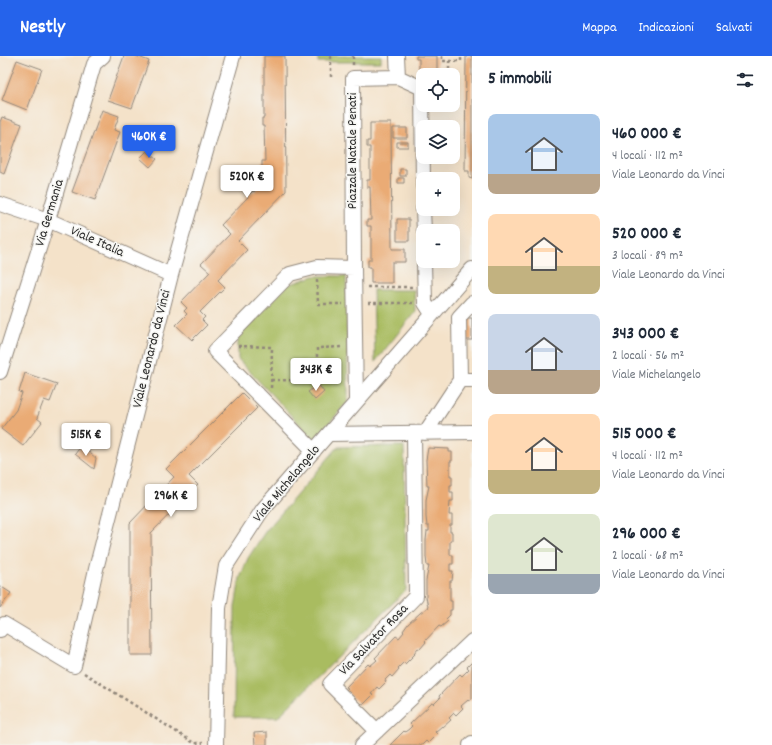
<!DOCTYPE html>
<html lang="it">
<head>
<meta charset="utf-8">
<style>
  :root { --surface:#fff; --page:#f6f6f7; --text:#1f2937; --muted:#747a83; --accent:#2563eb }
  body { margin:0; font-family:Dekko,sans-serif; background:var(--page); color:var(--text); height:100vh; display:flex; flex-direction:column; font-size:15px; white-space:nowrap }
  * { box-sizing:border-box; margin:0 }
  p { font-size:13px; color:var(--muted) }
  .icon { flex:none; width:22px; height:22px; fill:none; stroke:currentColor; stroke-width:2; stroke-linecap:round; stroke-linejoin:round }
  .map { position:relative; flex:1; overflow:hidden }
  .details { display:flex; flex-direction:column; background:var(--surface); width:300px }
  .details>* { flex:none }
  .tools { position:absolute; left:416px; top:12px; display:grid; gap:8px }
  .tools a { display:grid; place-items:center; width:44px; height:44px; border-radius:8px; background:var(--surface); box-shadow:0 4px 16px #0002; font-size:20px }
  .price { position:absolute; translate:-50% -34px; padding:0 9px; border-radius:4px; background:#fff; color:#222; font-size:13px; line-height:26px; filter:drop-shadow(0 1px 2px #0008) }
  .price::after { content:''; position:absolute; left:50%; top:24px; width:12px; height:9px; margin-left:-6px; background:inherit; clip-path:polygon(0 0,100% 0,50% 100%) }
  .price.active { background:var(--accent); color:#fff }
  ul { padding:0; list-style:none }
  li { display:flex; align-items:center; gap:12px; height:100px; padding:0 16px }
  li span { display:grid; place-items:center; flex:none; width:112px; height:80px; border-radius:8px; color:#555 }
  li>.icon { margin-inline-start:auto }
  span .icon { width:48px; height:48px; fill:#fffc; stroke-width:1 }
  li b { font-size:17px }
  h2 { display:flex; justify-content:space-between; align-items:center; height:48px; padding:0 16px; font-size:17px }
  header { display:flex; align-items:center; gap:24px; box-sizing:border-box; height:56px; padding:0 20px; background:var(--accent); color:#fff }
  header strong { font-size:19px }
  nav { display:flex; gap:22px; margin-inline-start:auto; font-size:14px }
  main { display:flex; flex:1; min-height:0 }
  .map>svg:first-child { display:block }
  .green { fill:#a9bc60; stroke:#6a7446 }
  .building { fill:#eaab75 }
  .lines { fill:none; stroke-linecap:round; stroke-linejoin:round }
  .minor-casing { stroke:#90867a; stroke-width:16 }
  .path { stroke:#90867a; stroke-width:2.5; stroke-dasharray:3 3; stroke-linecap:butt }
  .minor { stroke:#fff; stroke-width:14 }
  .labels { text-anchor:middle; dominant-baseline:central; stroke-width:3; stroke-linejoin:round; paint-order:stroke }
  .street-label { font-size:14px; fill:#2b2b2b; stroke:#f6f6f2 }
</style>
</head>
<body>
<header>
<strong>Nestly</strong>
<nav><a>Mappa</a><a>Indicazioni</a><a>Salvati</a></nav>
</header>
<main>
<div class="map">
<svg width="472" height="689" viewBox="0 0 472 689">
  <rect width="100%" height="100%" fill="#f6f6f2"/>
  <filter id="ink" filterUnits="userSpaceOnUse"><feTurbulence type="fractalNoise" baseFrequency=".025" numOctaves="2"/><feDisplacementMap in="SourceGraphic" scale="8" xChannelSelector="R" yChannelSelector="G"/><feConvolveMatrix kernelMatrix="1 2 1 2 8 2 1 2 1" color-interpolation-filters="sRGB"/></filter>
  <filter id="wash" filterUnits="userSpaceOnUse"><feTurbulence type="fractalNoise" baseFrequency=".012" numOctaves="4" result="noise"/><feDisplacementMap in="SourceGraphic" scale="16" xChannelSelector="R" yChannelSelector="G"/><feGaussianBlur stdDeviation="0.9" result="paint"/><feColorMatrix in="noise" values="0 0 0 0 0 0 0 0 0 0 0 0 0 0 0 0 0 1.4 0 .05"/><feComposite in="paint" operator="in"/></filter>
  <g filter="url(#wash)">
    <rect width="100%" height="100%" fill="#f4e2c9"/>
    <path class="green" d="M318,0H381V6H318Z
      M314,220H346L348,346L314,384L238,303V279L288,229Z
      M373,234H414L415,256L375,306Z
      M404,390L406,534L278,661H234L235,551L240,522L248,502L265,476L338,391Z"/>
    <g id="blocks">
      <path class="building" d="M124,0H136L149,5L132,52L108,44Z
        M264,0H285L286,135L238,185L247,194L218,224L225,231L200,256L205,261L202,264L207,269L192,284L176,269L187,258L184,255L187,252L181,246L210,216L201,208L230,178L221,169L248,141L247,140L253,135L254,136L264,125V112H262V105H265L264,70H262V62H264Z
        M416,0H437V15H419V3H416Z
        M466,0H472V123L469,122V115H465Z
        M17,4L42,13L27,54L2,44Z
        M102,54L119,60L114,74L120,76L95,144L72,136Z
        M2,61L22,68L4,118L0,116V66Z
        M370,67H391L392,193H405V206H392V227H371V211H368V204H371V170H367V164H371L370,131H367V124H370V91H367V85H370Z
        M393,72H407V82H393Z
        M397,86H408V91H397Z
        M147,95L157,103L150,111L140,102Z
        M400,113H406V120H400Z
        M398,122H404V127H398Z
        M397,163H409V185H397Z
        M463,262H472V284H464Z
        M25,317L57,328L50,346L44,344L37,362L42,366L23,390L1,373L16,354L22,337L19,336Z
        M318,328L324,336L315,344L308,336Z
        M242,337L257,352L189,420L198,429L151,477L152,599H130V467L174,421L166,413Z
        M81,390L96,402L94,413L75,398Z
        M428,392L449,393V396H452V405H450V420H452V429H450V436H453V445H450L449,459H452V469H450V476H452V485H450V499H453V508H450V515H453L452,525H450V545H452V554H450V559L446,563L448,565L441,571L439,570L425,585L426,586L420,593L418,592L414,597L415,598L405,608L404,606L398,612L399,613L392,621L390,619L385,624L386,626L379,633L377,631L371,638L373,639L364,648L362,647L360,649L345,635L348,632L346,631L368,608L370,610L377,604L375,602L396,580L399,582L404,576L403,575L408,568L420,557L428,551L426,541V524L429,510H427L426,501V484L427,475H429V470H427L426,461V444L429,430H427L426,404Z
        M0,530L11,537L0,552Z
        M472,606V643L469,645L468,644L461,650L463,652L456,659L454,657L449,662L451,664L443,671L442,670L435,676L437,678L428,687L426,685L422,689H390L404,675L405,676L409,673L412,670L410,668L432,647L434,648L440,642L439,640L460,618L462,620L469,613L467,611Z
        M267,676V689H255L254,677Z"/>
    </g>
  </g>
  <g filter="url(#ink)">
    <use href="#blocks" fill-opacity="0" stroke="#90867a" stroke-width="1"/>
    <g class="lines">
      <defs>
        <path id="minor" d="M397,0L398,21L422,32L423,130
          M0,148L48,164L171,219
          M423,153L424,175
          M424,205L425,247L432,258
          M354,212L356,345
          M0,316L48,164L94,8L103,0
          M460,324L459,261L472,247
          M425,377L460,324H472
          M329,378L472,376
          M314,395L215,295L290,218L317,211L354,212L353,22L398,21
          M0,574L4,568L74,610L96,513L171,219L233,0
          M377,675L330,628L416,540L414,377
          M216,689L219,552L226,510L263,453L472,213
          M362,689L472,585
          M470,689L472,687"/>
      </defs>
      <use href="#minor" class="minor-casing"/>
      <path class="path" d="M331,0V22
        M353,0V9
        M442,0V5H461V0
        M449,19V5
        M317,224L318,248H343
        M367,231H412
        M368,247H413
        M238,290L272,291L271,333
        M271,324L343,325
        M317,325V292L343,291
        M84,617L194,687H203"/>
      <use href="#minor" class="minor"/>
    </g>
  </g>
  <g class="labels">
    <g class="street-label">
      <text transform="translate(353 95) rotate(-90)">Piazzale Natale Penati</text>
      <text transform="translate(50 157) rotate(-73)">Via Germania</text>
      <text transform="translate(97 186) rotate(24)">Viale Italia</text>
      <text transform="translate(152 293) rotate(-76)">Viale Leonardo da Vinci</text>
      <text transform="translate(287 428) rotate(-50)">Viale Michelangelo</text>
      <text transform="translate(374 584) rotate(-46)">Via Salvator Rosa</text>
    </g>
  </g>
</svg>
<div class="tools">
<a><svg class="icon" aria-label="locate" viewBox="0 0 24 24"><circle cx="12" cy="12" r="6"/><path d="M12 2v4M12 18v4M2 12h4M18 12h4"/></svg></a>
<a><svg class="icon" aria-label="layers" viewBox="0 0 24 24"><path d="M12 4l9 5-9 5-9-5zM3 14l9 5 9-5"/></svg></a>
<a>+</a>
<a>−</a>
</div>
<b class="price active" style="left:149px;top:103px">460K €</b>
<b class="price" style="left:247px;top:143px">520K €</b>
<b class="price" style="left:316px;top:336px">343K €</b>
<b class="price" style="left:86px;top:401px">515K €</b>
<b class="price" style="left:171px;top:462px">296K €</b>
</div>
<section class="details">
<h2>5 immobili<svg class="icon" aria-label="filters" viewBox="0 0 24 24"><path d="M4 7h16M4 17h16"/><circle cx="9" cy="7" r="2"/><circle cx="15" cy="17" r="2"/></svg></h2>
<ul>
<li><span style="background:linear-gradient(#a9c7e8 75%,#b9a48a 0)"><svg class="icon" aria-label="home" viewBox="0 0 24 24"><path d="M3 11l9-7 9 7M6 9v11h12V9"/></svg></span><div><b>460 000 €</b><p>4 locali · 112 m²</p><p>Viale Leonardo da Vinci</p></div></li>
<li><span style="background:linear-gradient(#ffd9b3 65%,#c2b280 0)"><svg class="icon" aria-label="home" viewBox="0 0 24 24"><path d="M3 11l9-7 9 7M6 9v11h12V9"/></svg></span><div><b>520 000 €</b><p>3 locali · 89 m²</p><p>Viale Leonardo da Vinci</p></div></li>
<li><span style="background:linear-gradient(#c9d6e8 70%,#b9a48a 0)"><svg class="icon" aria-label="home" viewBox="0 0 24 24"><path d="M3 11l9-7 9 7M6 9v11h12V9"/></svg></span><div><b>343 000 €</b><p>2 locali · 56 m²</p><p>Viale Michelangelo</p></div></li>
<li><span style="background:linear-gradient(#ffd9b3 70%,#c2b280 0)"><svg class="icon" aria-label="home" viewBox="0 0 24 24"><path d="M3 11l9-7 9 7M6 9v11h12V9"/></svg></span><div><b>515 000 €</b><p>4 locali · 112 m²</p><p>Viale Leonardo da Vinci</p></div></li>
<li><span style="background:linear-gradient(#dfe7d0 75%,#9aa5b1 0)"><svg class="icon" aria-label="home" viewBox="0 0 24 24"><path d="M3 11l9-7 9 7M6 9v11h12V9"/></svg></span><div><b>296 000 €</b><p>2 locali · 68 m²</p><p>Viale Leonardo da Vinci</p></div></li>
</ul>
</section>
</main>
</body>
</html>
